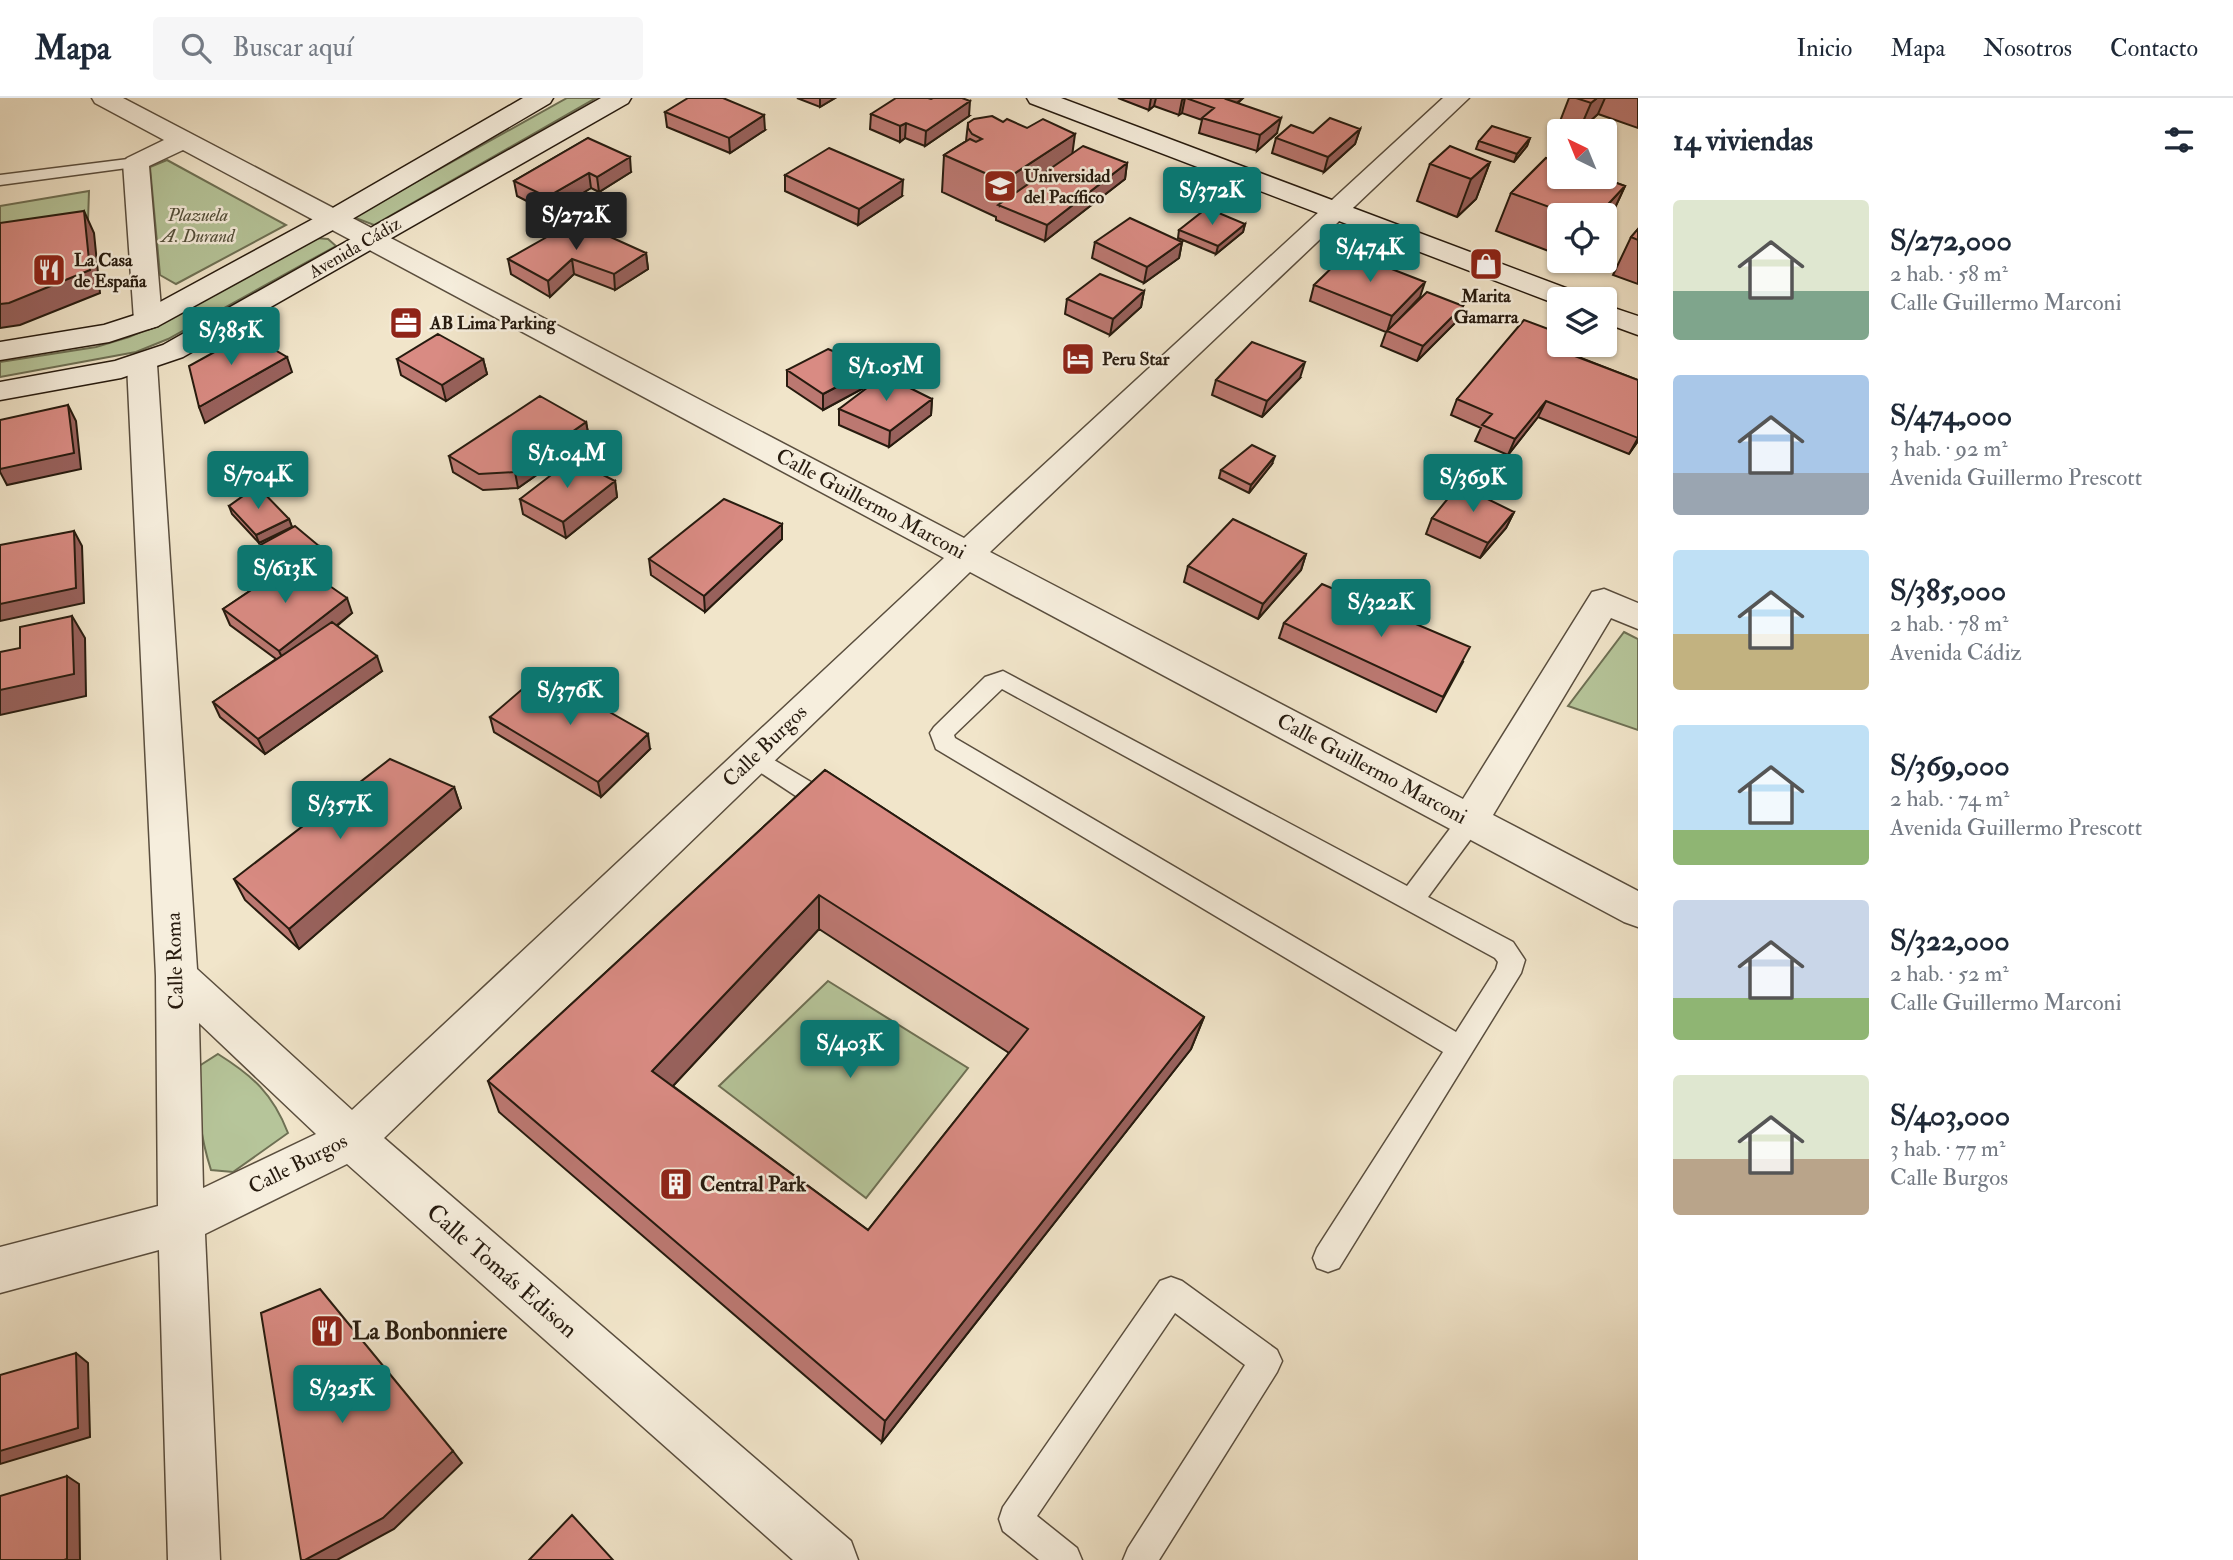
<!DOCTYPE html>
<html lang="es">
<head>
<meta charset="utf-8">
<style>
  :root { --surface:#fff; --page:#f6f6f7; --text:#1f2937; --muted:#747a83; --line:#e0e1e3; --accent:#0f766e }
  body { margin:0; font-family:"IM FELL Double Pica",serif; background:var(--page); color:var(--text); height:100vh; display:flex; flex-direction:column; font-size:26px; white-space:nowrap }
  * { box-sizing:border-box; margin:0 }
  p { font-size:23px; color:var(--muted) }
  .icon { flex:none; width:38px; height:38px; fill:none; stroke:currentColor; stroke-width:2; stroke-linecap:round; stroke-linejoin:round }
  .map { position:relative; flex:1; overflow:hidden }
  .sheet { display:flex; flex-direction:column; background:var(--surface); width:595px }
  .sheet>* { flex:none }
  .needle { width:46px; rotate:317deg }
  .fabs { position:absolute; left:1547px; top:21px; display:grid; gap:14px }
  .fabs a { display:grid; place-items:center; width:70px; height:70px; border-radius:7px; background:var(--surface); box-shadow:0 2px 5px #0004; font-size:35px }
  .price { position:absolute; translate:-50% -60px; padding:0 16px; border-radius:7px; background:var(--accent); color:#fff; font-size:23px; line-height:46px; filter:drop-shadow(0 2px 4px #0008) }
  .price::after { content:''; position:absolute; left:50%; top:42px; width:21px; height:16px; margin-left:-10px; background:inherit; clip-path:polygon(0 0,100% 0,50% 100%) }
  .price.selected { background:#222; color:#fff }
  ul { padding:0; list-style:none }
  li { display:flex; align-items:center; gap:21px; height:175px; padding:0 35px }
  li span { display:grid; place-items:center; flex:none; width:196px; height:140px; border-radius:7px; color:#555 }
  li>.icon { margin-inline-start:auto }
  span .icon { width:84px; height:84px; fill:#fffc; stroke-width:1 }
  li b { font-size:30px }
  h2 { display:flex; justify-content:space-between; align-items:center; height:84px; padding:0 35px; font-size:30px }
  header { display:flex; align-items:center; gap:42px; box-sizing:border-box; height:98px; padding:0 35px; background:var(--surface); border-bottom:2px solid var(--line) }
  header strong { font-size:33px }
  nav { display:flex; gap:38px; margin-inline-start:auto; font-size:24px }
  .search { width:490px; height:63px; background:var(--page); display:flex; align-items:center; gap:18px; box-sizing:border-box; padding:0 24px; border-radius:7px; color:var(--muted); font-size:26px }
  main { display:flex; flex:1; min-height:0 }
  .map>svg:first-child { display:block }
  .green { fill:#b6c59a; stroke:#6e7054; stroke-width:2 }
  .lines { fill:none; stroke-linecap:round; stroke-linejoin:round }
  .service-casing { stroke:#5a4e3e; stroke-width:3 }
  .minor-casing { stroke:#5a4e3e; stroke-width:3 }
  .secondary-casing { stroke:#271b0f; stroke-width:3 }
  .service { fill:#f6eedd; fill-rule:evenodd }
  .minor { fill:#f6eedd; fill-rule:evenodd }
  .secondary { fill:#f6eedd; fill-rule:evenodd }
  .wall { fill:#bb7871; stroke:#271b0f; stroke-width:2; fill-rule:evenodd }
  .shaded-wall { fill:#98615c; stroke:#271b0f; stroke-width:2 }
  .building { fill:#d98b83; stroke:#271b0f; stroke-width:2; fill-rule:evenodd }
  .labels { text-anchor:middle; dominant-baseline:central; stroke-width:5; stroke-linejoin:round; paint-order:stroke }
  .far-poi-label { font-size:18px; font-weight:bold; fill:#271b0f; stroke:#f6eedd; text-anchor:start }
  .far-park-label { font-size:18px; font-style:italic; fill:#524e39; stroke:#f6eedd }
  .far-street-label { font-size:18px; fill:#271b0f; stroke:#f6eedd }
  .street-label { font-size:21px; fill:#271b0f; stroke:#f6eedd }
  .poi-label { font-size:21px; font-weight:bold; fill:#271b0f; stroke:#f6eedd; text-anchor:start }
  .near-street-label { font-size:24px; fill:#271b0f; stroke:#f6eedd }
  .near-poi-label { font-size:24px; font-weight:bold; fill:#271b0f; stroke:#f6eedd; text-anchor:start }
</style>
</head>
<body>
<header>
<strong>Mapa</strong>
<div class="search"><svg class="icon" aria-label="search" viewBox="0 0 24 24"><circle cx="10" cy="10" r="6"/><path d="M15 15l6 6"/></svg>Buscar aquí</div>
<nav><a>Inicio</a><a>Mapa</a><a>Nosotros</a><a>Contacto</a></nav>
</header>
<main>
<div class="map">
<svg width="1638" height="1462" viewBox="0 0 1638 1462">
  <rect width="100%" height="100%" fill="#f1e5ca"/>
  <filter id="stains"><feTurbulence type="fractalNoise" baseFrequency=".00286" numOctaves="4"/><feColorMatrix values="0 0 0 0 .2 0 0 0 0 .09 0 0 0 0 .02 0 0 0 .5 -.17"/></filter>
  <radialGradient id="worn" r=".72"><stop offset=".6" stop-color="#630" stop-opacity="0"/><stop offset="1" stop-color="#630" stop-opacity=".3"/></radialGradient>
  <path class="green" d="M567,0H596L374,127L353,119Z
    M167,62L286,127L176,186L160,177L150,69Z
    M89,93L88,123L0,140V108Z
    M316,140L328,141L336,148L168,241L136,254L0,279V264L96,249L129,239L159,226Z
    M1624,534L1638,541V632L1568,608Z
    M828,883L968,970L866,1100L719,988Z
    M218,956C253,978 273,996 288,1035L233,1074L211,1072C200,1038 197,1006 196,970Z"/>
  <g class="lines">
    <defs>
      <path id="service" d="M136,60L144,65L142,68L0,87V77Z
        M1003,573L1407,788L1461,716L1470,713L1479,716L1482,723L1479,730L1428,799L1513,844L1525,862L1521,875L1339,1170L1328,1174L1317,1170L1313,1160L1317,1150L1443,954L936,651L930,635L934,629L985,579ZM1002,591L1495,860L1498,864L1496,871L1456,934L955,640L954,637Z
        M754,650L841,702L844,709L841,716L832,719L823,716L746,665L742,659L746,653Z
        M1171,1179L1182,1183L1277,1252L1282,1263L1277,1274L1159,1462H1123L1128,1450L1245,1267L1175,1215L1037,1418L1077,1450L1082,1462H1039L1003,1433L999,1421L1003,1409L1160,1183Z"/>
      <path id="minor" d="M92,0H123L964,440L1443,0H1469L990,454L1463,701L1592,494L1604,491L1638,505V531L1611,520L1493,717L1638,793V829L1624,824L970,474L384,1040L851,1443L858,1462H793L347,1066L205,1136L220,1462H168L159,1152L0,1195V1149L158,1108L156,878L127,266L132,260L142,257L152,260L157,266L197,871L352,1012L944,460L183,52L149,68L162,222L158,228L148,231L138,228L134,222L123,65L127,60L164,42L95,5ZM199,925L316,1036L203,1090Z"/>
      <path id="secondary" d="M523,0H553L550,5L342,127L158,228L109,244L0,262V244L104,227L138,216L324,115Z
        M601,0H631L628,5L183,259L121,280L0,302V284L115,263L163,247Z
        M1027,0H1061L1579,195L1583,201H1559V207L1030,5Z
        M1605,207L1638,218V237L1605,225Z"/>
    </defs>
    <use href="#service" class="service-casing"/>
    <use href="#minor" class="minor-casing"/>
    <use href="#secondary" class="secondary-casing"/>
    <use href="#service" class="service"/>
    <use href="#minor" class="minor"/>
    <use href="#secondary" class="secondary"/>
  </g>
  <path class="wall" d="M797,0H835L820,9Z
    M1118,0H1243L1238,5L1277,35L1257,53L1199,35L1202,22L1182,15L1179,17L1154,8L1149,12Z
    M1568,0H1638V30L1598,16L1579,33L1559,26L1569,0Z
    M665,14L765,32L730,55L667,29Z
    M871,16L969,18L925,48L905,40L900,44L870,31Z
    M968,25L1072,56L1127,65L1125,81L1045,143L996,122V119L942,94L944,57L966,43Z
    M1360,31L1355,46L1324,74L1272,55L1276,40Z
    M588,40L631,74L599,94L591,90L550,115L517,98L514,83Z
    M1530,40L1527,48L1514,64L1476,51L1479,43Z
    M1546,60L1559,65V79H1600L1625,88L1608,125L1605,128V117H1559V157L1496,133L1511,95Z
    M1490,64L1476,101L1457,119L1417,103L1430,66Z
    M785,77L902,98L858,127L785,93Z
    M1245,126L1243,134L1216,156L1178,140L1179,132Z
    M1638,131V186L1613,177L1631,139Z
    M1095,144H1182L1179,160L1144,185L1092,160Z
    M646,155L648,171L615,192L574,176L550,199L511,176L508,161Z
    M1314,187L1420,199L1402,218L1463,208L1456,224L1417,263L1381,248L1386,234L1310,203Z
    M1144,193L1141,209L1110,237L1065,216L1067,201Z
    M1559,247H1566L1563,253L1638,282V343L1629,356L1538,319L1508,357L1475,343L1481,330L1451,317L1457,301Z
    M397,261H483L487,276L446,303L401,277Z
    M873,270V285L823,312L787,288V272Z
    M1300,280L1262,319L1212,297L1216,282Z
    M932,301L931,317L889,349L839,327V311Z
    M586,324L589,340L518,390L483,392L453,374L449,358Z
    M1272,366L1249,395L1219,380L1221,372Z
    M615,383L617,399L566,440L523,416L520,401Z
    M229,408L289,421L292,429L259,445L232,416Z
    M1514,414L1506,430L1480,460L1426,436L1432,420Z
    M782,426V441L705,514L651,477L649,461Z
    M321,456L301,468L352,515L337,528L382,573L265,656L220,619L213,604L276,561L230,527L223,511L265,483L245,465L242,457Z
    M1306,456L1301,472L1258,521L1184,484L1188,468Z
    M1284,525L1463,564L1436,614L1279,540Z
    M490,619L650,651L601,699L494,634Z
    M825,672L1204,919L1191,951L882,1344L499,1014L488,983ZM819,831L1009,955L868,1132L673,988Z
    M454,689L461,710L299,851L245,802L234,781Z"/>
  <path class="shaded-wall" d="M820,0H835L820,9Z
    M1151,0H1156L1154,8L1149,12Z
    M1185,0L1182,15L1179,17L1182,2Z
    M1227,0H1243L1223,16Z
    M1597,0H1605L1598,16L1579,33L1591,5Z
    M970,3L969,18L925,48L926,33Z
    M764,17L765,32L730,55L729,40Z
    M1281,20L1277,35L1257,53L1260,37Z
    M906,25L905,40L900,44V28Z
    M1360,31L1355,46L1324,74L1328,59Z
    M1075,36L1070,73L1000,108L1003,83Z
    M1530,40L1527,48L1514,64L1517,56Z
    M630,59L631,74L599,94L597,79Z
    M1490,64L1476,101L1457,119L1471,81Z
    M1127,65L1125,81L1045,143L1047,127Z
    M589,75L591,90L550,115L547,99Z
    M903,82L902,98L858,127L859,111Z
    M1625,88L1608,125L1605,128V117H1598Z
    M84,113L94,135L100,195L20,227L0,230V206Z
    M1245,126L1243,134L1216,156L1218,148Z
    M1182,144L1179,160L1144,185L1147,169Z
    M646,155L648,171L615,192L614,176Z
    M572,161L574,176L550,199L548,183Z
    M1425,184L1420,199L1387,234L1392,218Z
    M1144,193L1141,209L1110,237L1113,221Z
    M1463,208L1456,224L1417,263L1423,248Z
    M1563,247H1566L1562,254L1559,252Z
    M287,259L292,274L205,325L199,309Z
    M483,261L487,276L446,303L442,287Z
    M1305,264L1300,280L1262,319L1267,303Z
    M873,270V285L823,312V296Z
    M932,301L931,317L889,349L890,333Z
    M1546,303L1538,319L1508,357L1515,341Z
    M68,307L76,323L81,371L7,387L0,374V371Z
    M586,324L589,340L518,390L515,374Z
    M1638,340V343L1629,356Z
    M1275,358L1272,366L1249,395L1251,387Z
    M615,383L617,399L566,440L563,424Z
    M1514,414L1506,430L1480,460L1488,445Z
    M289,421L292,429L259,445L256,437Z
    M782,426V441L705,514L704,498Z
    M74,433L82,448L84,505L0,523V506Z
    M319,448L321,456L268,486L265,478Z
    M1306,456L1301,472L1258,521L1263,506Z
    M347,500L352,515L286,568L279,553Z
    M72,518L85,540L86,598L0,617V592Z
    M377,558L382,573L265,656L258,641Z
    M648,636L650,651L601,699L598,684Z
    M454,689L461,710L299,851L289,831Z
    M819,797V831L658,1004L652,973Z
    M1204,919L1191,951L882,1344L885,1323Z
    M76,1255L88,1265L90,1339L0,1366V1353Z
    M453,1353L462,1365L394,1431L337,1462H305Z
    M67,1378L79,1386L80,1462H64Z"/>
  <path class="building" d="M688,0H723L764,17L729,40L665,14Z
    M896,0H928L931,1L933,0H962L970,3L926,33L906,25L900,28L871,16Z
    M1186,0H1227L1226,1L1281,20L1260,37L1202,20L1214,10Z
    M1576,0H1597L1591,5Z
    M992,18L1003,24L1007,21L1027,30L1043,21L1075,36L1003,83L944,57L970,41L976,44L982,41L972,36L968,30V25L974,21Z
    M1330,20L1360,31L1328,59L1276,40L1291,27L1313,35Z
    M1492,28L1530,40L1517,56L1479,43Z
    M588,40L630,59L597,79L589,75L547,99L514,83Z
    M1083,48L1127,65L1047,127L998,107Z
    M1450,48L1490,64L1471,81L1430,66Z
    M829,50L903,82L859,111L785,77Z
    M1546,60L1559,65V79H1600L1625,88L1598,117H1571L1511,95Z
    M1207,110L1245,126L1218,148L1179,132Z
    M84,113L90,172L9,205L0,206V125Z
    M1130,120L1182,144L1147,169L1095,144Z
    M575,123L646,155L614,176L572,161L548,183L508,161Z
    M1638,131V142L1631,139Z
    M1348,154L1425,184L1392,218L1314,187Z
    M1100,176L1144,193L1113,221L1067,201Z
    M1427,194L1463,208L1423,248L1387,233Z
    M1524,222L1559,235V247H1563L1559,252L1638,282V340L1546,303L1515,341L1482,327L1492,316L1457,301Z
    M247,236L287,259L199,309L189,268Z
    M438,236L483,261L442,287L397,261Z
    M1252,244L1305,264L1267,303L1216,282Z
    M828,251L873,270L823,296L787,272Z
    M884,277L932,301L890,333L839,311Z
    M540,298L586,324L515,374L479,376L449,358Z
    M68,307L74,355L0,371V322Z
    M1252,347L1275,358L1251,387L1221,372Z
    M572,361L615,383L563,424L520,401Z
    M1459,387L1514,414L1488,445L1432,420Z
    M257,388L289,421L256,437L229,408Z
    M724,401L782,426L704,498L649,461Z
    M1233,421L1306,456L1263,506L1188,468Z
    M295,428L319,448L265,478L242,457Z
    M74,433L76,490L0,506V447Z
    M294,463L347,500L279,553L223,511Z
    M1322,486L1470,549L1443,599L1284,525Z
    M72,518L74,576L0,592V554L20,550V529Z
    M332,524L377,558L258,641L213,604Z
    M541,575L648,636L598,684L490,619Z
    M390,661L454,689L289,831L234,781Z
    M825,672L1204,919L885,1323L488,983ZM819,797L1028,931L868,1132L652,973Z
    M320,1191L453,1353L383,1420L305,1462H301L261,1215Z
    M76,1255L78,1330L0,1353V1277Z
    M67,1378V1461L64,1462H0V1398Z
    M572,1417L613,1462H529Z"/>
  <defs>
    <symbol id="university-square" viewBox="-11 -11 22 22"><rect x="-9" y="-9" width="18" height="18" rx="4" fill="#8f2418" stroke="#f6eedd"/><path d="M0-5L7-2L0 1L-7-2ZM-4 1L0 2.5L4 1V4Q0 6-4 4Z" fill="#fff"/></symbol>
    <symbol id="shop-square" viewBox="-11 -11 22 22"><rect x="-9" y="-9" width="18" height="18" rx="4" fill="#8f2418" stroke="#f6eedd"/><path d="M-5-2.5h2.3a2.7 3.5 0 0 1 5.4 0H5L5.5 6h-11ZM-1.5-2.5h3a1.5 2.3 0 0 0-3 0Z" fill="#fff"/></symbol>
    <symbol id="restaurant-square" viewBox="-11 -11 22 22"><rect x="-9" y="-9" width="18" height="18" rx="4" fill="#8f2418" stroke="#f6eedd"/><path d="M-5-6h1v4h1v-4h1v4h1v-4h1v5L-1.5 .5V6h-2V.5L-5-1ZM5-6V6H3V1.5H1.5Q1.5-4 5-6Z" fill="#fff"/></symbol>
    <symbol id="office-square" viewBox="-11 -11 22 22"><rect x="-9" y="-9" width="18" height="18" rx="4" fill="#8f2418" stroke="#f6eedd"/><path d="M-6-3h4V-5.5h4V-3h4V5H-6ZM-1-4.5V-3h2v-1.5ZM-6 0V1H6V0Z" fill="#fff"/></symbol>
    <symbol id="hotel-square" viewBox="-11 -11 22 22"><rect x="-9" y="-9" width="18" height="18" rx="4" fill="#8f2418" stroke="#f6eedd"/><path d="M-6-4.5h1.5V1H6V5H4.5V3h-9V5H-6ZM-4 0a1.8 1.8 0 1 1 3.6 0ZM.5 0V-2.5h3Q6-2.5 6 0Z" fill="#fff"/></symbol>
    <symbol id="building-square" viewBox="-11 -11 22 22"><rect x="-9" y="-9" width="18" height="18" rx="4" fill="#8f2418" stroke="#f6eedd"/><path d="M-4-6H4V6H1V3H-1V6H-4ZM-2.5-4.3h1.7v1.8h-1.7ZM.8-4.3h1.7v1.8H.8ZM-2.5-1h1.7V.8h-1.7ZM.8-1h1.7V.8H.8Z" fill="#fff"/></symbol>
  </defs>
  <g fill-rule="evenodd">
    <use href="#university-square" x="981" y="69" width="38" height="38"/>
    <use href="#shop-square" x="1467" y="147" width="38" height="38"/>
    <use href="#restaurant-square" x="30" y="153" width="38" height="38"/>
    <use href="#office-square" x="387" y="206" width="38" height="38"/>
    <use href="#hotel-square" x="1059" y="242" width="38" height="38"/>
    <use href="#building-square" x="657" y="1067" width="38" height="38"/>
    <use href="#restaurant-square" x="308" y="1214" width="38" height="38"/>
  </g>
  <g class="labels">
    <g class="far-poi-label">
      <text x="1024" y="78">Universidad<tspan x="1024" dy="21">del Pacífico</tspan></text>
      <text x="74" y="162">La Casa<tspan x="74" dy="21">de España</tspan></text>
      <text x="1486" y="198" text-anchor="middle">Marita<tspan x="1486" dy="21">Gamarra</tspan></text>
      <text x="430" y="225">AB Lima Parking</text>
      <text x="1102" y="261">Peru Star</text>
    </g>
    <g class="far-park-label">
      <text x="198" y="117">Plazuela<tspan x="198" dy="21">A. Durand</tspan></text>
    </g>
    <g class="far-street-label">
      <text transform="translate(355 150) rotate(-30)">Avenida Cádiz</text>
    </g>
    <g class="street-label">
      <text transform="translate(871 406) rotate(28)">Calle Guillermo Marconi</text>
      <text transform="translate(765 648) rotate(-44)">Calle Burgos</text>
      <text transform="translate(1372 671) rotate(28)">Calle Guillermo Marconi</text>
      <text transform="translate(175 863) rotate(-92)">Calle Roma</text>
      <text transform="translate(298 1066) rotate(-27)">Calle Burgos</text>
    </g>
    <g class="poi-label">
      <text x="700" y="1086">Central Park</text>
    </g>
    <g class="near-street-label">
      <text transform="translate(502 1173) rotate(41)">Calle Tomás Edison</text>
    </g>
    <g class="near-poi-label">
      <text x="352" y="1233">La Bonbonniere</text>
    </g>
  </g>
  <rect width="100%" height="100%" filter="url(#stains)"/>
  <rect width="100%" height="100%" fill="url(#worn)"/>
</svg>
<div class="fabs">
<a><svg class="needle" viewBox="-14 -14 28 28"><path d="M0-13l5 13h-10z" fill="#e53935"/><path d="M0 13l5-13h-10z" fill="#747a83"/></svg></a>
<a><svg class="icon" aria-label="locate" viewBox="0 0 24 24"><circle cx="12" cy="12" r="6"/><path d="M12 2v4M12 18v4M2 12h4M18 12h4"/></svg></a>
<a><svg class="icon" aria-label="layers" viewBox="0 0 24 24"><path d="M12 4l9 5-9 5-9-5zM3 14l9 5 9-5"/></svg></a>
</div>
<b class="price" style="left:1212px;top:129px">S/372K</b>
<b class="price selected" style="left:576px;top:154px">S/272K</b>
<b class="price" style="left:1370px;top:186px">S/474K</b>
<b class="price" style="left:231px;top:269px">S/385K</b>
<b class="price" style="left:886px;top:305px">S/1.05M</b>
<b class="price" style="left:567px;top:392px">S/1.04M</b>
<b class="price" style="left:258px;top:413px">S/704K</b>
<b class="price" style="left:1473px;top:416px">S/369K</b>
<b class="price" style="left:285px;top:507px">S/613K</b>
<b class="price" style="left:1381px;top:541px">S/322K</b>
<b class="price" style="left:570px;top:629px">S/376K</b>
<b class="price" style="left:340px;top:743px">S/357K</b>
<b class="price" style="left:850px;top:982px">S/403K</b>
<b class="price" style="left:342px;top:1327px">S/325K</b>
</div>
<section class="sheet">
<h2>14 viviendas<svg class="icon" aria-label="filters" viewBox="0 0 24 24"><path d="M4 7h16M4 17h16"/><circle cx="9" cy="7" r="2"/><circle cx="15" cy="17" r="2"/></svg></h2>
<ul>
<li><span style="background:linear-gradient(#dfe7d0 65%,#7fa58c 0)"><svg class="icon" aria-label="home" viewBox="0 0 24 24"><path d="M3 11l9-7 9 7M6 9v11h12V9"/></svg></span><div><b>S/272,000</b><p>2 hab. · 58 m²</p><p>Calle Guillermo Marconi</p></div></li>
<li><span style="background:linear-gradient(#a9c7e8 70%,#9aa5b1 0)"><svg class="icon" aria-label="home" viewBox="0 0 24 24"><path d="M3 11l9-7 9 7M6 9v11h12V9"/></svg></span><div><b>S/474,000</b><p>3 hab. · 92 m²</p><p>Avenida Guillermo Prescott</p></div></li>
<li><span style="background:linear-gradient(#bfe0f5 60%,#c2b280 0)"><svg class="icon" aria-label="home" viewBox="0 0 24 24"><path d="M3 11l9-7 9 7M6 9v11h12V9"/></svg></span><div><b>S/385,000</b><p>2 hab. · 78 m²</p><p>Avenida Cádiz</p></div></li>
<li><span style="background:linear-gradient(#bfe0f5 75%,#8fb573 0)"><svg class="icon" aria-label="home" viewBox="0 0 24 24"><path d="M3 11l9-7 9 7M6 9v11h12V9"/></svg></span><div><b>S/369,000</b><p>2 hab. · 74 m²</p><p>Avenida Guillermo Prescott</p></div></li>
<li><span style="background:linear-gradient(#c9d6e8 70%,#8fb573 0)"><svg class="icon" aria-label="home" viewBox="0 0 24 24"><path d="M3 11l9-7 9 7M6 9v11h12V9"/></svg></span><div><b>S/322,000</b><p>2 hab. · 52 m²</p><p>Calle Guillermo Marconi</p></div></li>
<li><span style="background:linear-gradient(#dfe7d0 60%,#b9a48a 0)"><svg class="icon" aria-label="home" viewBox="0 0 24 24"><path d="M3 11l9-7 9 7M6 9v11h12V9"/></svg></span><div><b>S/403,000</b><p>3 hab. · 77 m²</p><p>Calle Burgos</p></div></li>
</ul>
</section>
</main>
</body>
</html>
